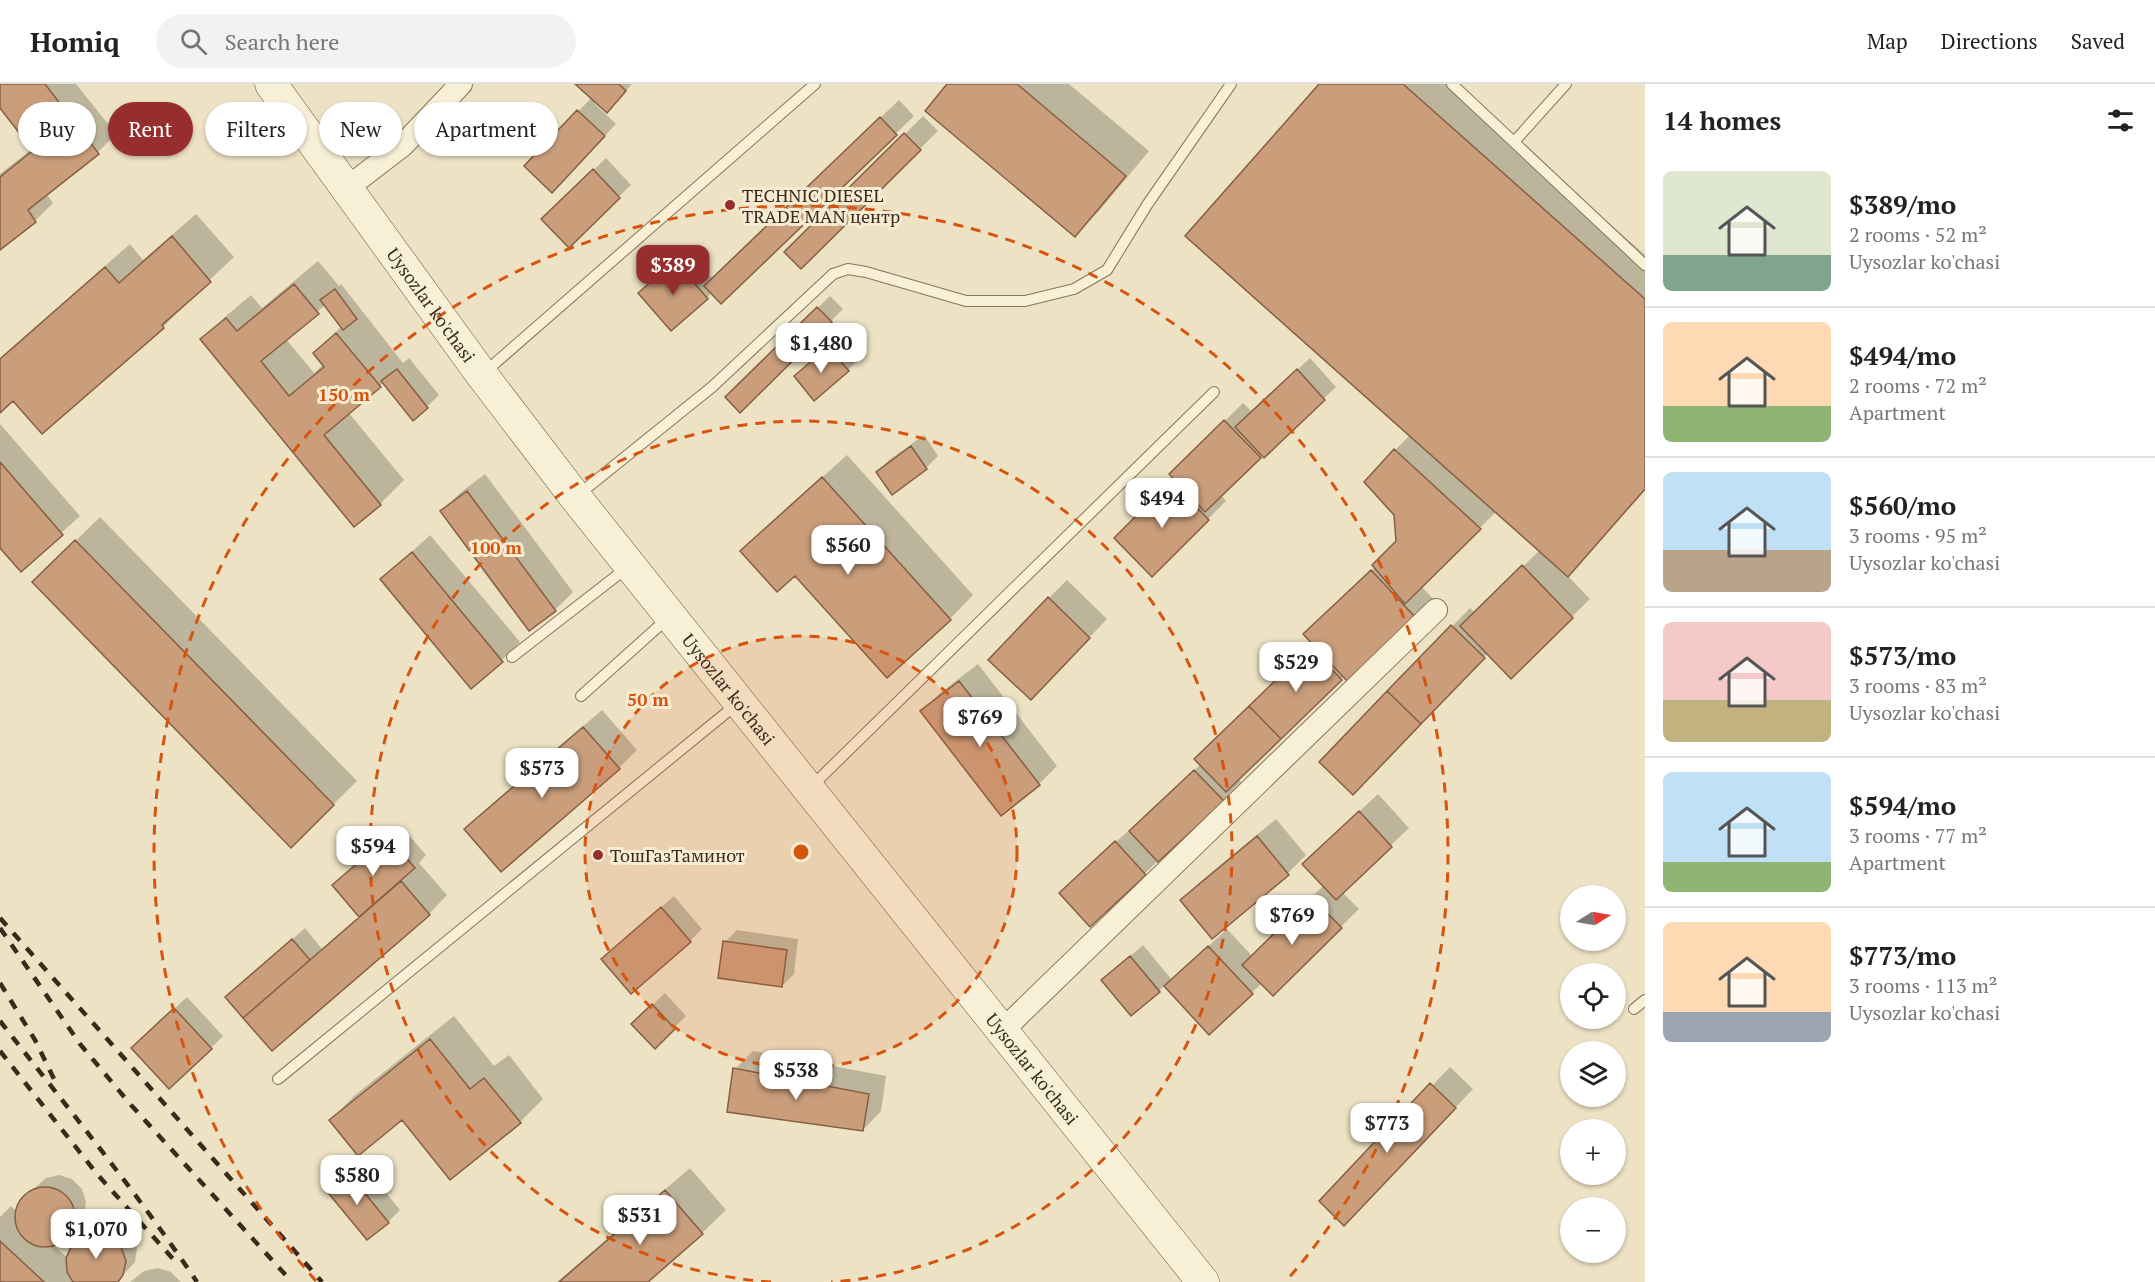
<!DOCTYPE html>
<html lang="en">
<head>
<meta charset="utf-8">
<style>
  :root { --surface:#fff; --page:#f2f2f2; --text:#222; --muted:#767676; --line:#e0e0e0; --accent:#952e2c }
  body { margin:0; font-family:"PT Serif",serif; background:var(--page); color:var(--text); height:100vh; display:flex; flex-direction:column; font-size:22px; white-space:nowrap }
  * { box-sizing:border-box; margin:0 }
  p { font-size:20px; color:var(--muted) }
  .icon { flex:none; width:33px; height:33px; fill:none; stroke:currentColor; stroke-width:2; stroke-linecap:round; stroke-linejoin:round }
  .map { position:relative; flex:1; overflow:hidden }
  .details { display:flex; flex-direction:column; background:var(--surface); width:510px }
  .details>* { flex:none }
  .hud { position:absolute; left:18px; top:18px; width:570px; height:54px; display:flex; gap:12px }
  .needle { width:39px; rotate:79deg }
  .tools { position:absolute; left:1560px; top:801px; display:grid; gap:12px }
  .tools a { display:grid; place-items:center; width:66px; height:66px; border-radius:50%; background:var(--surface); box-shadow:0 2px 4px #0004; font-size:30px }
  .price { position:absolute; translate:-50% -51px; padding:0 14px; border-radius:12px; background:#fff; color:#222; font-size:20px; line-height:39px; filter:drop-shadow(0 2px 3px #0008) }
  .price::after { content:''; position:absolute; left:50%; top:36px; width:18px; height:14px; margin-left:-9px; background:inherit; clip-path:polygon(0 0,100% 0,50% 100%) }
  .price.selected { background:var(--accent); color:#fff }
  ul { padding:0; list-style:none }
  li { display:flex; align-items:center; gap:18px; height:150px; padding:0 18px }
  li+li { border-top:2px solid var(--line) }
  li span { display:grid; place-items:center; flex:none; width:168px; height:120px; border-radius:9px; color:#555 }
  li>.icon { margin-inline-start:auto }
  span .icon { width:72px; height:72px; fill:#fffc; stroke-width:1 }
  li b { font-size:26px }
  h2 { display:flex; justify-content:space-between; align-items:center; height:72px; padding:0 18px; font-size:26px }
  .chip { padding:0 21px; border-radius:27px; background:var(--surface); box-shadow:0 2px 4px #0004; font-size:21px; line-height:54px }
  .chip.selected { background:var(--accent); color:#fff }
  header { display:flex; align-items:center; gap:36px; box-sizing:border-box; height:84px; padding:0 30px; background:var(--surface); border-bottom:2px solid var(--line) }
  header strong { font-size:28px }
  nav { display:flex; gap:33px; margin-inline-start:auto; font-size:21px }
  .search { width:420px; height:54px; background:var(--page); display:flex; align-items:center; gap:15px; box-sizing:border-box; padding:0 21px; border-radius:33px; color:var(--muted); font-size:22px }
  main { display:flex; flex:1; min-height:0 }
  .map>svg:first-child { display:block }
  .shadow { fill:#0003; fill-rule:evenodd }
  .building { fill:#ca9e7b; stroke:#865e41; stroke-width:1.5 }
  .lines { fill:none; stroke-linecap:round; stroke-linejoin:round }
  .service-casing { stroke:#87745b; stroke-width:12 }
  .minor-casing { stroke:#87745b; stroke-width:24 }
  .secondary-casing { stroke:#69553e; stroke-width:33 }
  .service { stroke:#f8efd7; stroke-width:10 }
  .minor { stroke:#f8efd7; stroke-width:22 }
  .secondary { stroke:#f8efd7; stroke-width:32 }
  .rail { stroke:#382b1e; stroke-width:4.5; stroke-dasharray:10 10; stroke-linecap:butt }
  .ring { fill:none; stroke:#d6540e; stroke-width:3; stroke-dasharray:10 8 }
  .poi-dot { fill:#952e2c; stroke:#f5ecd3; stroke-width:2 }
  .labels { text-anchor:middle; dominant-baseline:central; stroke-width:6; stroke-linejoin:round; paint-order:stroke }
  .poi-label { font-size:18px; fill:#382b1e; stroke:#f5ecd3; text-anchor:start }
  .street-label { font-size:18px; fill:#382b1e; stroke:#f5ecd3 }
  .centre { fill:#d6540e; stroke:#f5ecd3; stroke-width:3 }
  .ring-label { font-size:18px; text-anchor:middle; font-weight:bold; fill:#d6540e; stroke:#f5ecd3; stroke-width:6; stroke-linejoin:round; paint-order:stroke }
</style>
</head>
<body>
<header>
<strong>Homiq</strong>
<div class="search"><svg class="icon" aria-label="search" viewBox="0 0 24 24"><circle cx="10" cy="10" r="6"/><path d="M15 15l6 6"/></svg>Search here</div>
<nav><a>Map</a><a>Directions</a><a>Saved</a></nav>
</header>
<main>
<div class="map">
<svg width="1645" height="1198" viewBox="0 0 1645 1198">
  <rect width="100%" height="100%" fill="#ede2c4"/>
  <path class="shadow" d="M0,0H76L116,50L98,68L46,109L53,119L35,137L0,164V90L33,64L0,22Z
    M577,0H632L619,15L596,17L594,19L616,40L564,95L526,82L592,13Z
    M949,0H1069L1149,67L1099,127L1075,151Z
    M1321,0H1453L1645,171V406L1567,491L1590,515L1511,593L1488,569L1371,691L1321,678L1470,524L1475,529L1540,466L1497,427L1421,502L1433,515L1415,533L1344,592L1238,695L1241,698L1223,716L1090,841L1073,797L1128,747L1130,748L1201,680L1196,675L1314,560L1323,532L1375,483L1398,457L1395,366L1410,351Z
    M899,16L914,32L721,218L712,208L707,214L652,197L688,167L713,195Z
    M923,32L938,47L801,183L787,168Z
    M606,74L631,101L569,162L543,135Z
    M196,130L234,173L186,218L187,219L163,243L14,315L0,327V274L130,160L143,176Z
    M318,177L339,202L341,200L403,279L409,274L439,311L414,335L384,298L348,328L404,396L380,420L355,441L202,255L226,232L251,211L262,224ZM325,221L342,242L315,269L324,280L314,289L286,255Z
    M830,212L843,225L740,326L727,313Z
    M841,252L860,274L848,286L808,280Z
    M1310,274L1336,303L1221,411L1226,417L1152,491L1116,454L1175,395L1171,390L1243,319L1252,328Z
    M0,340L80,432L21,485L0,461Z
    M924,351L938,372L926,384L877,388L889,376Z
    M847,371L973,511L950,535L766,444Z
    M485,390L573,508L555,526L442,427L460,409Z
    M100,433L357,697L291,762L34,498Z
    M430,451L520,558L502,576L382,495Z
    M1067,496L1107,535L1049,596V514Z
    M978,580L1057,682L1039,700L1001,730L922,627L940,609Z
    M602,626L637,666L619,684L466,745L484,727Z
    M1378,710L1409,744L1342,808L1359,825L1273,910L1262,899L1209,949L1165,901L1159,907L1103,896L1143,861L1172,896L1227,845L1252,872L1324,801L1322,762Z
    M1276,735L1306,771L1288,789L1212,853L1182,816L1200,798Z
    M401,742L426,771L419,779L447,811L429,830L272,965L227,913L305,844L322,865L360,832L334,801Z
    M674,812L702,845L690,857L615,863Z
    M737,846L798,855L794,890L782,902L725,858Z
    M665,909L686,932L655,963L633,940Z
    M187,913L223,952L211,964L145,952Z
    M454,932L494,982L509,971L543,1015L520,1038L403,1034L331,1036L354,1012Z
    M753,967L886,992L881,1027L863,1046L735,985Z
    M1450,983L1473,1005L1362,1122L1321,1117Z
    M359,1076L400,1126L388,1138L327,1105Z
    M690,1084L726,1126L702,1149L646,1198H557Z
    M59,1091L72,1095L82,1105L86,1118L84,1131L76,1142L63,1155L52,1160L68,1174L73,1162L86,1149L97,1140L110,1137L123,1142L133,1151L137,1164L135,1178L117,1198H0V1133L11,1122L17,1128L22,1115L46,1094Z
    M158,1184L171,1188L181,1198H130L144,1187Z"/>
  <path class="building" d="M0,0H45L72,35L33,67L0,24Z
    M575,0H619L626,7L607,29Z
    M947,0H1017L1126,92L1075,153L925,27Z
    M1319,0H1403L1645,215V405L1568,493L1185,152Z
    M577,26L605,52L552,109L524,82Z
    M880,33L897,51L721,220L704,202Z
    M72,35L99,70L28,126L36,138L0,166V93Z
    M904,49L921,66L801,185L784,168Z
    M593,85L620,114L569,164L541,135Z
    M172,152L211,198L162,241L164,244L42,350L13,317L0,329V275L105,183L119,199Z
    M675,177L708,215L671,247L638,209Z
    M294,200L319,230L261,277L289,312L324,283L313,269L336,249L381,303L324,351L381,421L354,443L200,255L226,234L237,247Z
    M335,205L357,235L343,246L320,216Z
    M817,223L832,238L740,329L725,313Z
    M828,263L849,287L814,317L794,292Z
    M397,285L428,324L413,337L381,297Z
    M1297,285L1325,316L1264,374L1235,343Z
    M1224,336L1261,374L1205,428L1169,390Z
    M911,362L927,385L892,411L876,388Z
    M1394,365L1481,445L1405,520L1372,481L1396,457L1394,431L1364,398Z
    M0,378L63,451L21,488L0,464Z
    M822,393L951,536L887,594L795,492L777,508L740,467Z
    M1171,397L1209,436L1152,493L1114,454Z
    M467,407L556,527L529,547L440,427Z
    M75,456L334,721L291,764L32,498Z
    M412,468L503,578L471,605L380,495Z
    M1522,481L1573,534L1511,595L1460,542Z
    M1371,486L1416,534L1348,598L1303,550Z
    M1048,513L1090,554L1031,616L988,576Z
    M1451,541L1485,574L1421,640L1387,607Z
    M1310,563L1342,596L1281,655L1249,622Z
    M959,597L1040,701L1001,732L920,627Z
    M1387,607L1421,640L1353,711L1319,678Z
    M1249,622L1281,655L1226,708L1194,675Z
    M583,643L620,685L501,788L464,745Z
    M1194,686L1224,717L1158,778L1129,747Z
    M1359,727L1392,763L1336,816L1302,780Z
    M1257,752L1289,791L1212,855L1180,816Z
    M388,753L415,784L359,833L332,801Z
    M1115,757L1146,791L1090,843L1059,809Z
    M401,797L430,831L272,967L243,934Z
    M1311,813L1342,844L1273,912L1242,881Z
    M661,823L691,858L631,910L601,875Z
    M292,855L310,876L243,934L225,913Z
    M723,857L787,866L782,903L718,894Z
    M1208,862L1253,910L1209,951L1164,902Z
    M1130,872L1160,908L1131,932L1101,896Z
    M652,920L675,945L655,965L631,940Z
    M174,924L212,965L169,1005L131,964Z
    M430,955L470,1005L484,994L521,1039L450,1096L402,1036L358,1072L329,1036Z
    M733,984L869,1010L863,1047L727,1028Z
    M1430,999L1456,1024L1344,1142L1319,1117Z
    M347,1087L389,1139L367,1156L325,1105Z
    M15 1133a30 30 0 1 1 60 0a30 30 0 1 1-60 0Z
    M665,1106L703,1150L648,1198H559Z
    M98,1149L111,1153L121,1163L126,1177L123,1191L118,1198H73L67,1188L66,1174L72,1161L83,1152Z
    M0,1157L44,1198H0Z"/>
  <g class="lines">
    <defs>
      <path id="service" d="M1452,0L1645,181
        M1514,58L1566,0
        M485,288L815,0
        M578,411L712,303L833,190L848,185L866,188L966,217H1025L1074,205L1107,186L1147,121L1231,0
        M512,573L628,483
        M581,612L668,534
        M811,703L1214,308
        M1634,925L1645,916
        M278,995L737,620"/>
      <path id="minor" d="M347,104L403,61L461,0
        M1002,947L1436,526"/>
      <g id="secondary">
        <path id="s1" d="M271,0L482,291L576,414L1203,1198"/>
      </g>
    </defs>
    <use href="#service" class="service-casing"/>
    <use href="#minor" class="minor-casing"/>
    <use href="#secondary" class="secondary-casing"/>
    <use href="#service" class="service"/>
    <use href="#minor" class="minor"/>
    <use href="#secondary" class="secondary"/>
    <path class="rail" d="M0,834L322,1198
      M0,844L80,960L131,1021L292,1198
      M0,899L35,956L56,999
      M0,937C67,1023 136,1107 197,1198
      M0,967L97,1090L174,1176"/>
  </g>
  <circle cx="801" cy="768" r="216" fill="#d6540e" fill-opacity=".12"/>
  <g class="ring">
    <circle cx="801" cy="768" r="216"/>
    <path d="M771 1198A431 431 0 1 1 831 1198"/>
    <path d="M316 1197A647 647 0 1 1 1286 1197"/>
  </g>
  <g class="poi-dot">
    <circle cx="730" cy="121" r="6"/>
    <circle cx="598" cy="771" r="6"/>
  </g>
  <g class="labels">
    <g class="poi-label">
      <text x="742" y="111">TECHNIC DIESEL<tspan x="742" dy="21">TRADE MAN центр</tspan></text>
      <text x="610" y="771">ТошГазТаминот</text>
    </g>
    <g class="street-label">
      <text stroke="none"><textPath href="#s1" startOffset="273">Uysozlar ko'chasi</textPath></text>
      <text stroke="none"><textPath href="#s1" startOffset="759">Uysozlar ko'chasi</textPath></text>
      <text stroke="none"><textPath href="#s1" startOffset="1245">Uysozlar ko'chasi</textPath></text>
    </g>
  </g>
  <circle cx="801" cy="768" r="9" class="centre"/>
  <g class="ring-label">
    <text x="344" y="317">150 m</text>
    <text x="496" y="470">100 m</text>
    <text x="648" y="622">50 m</text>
  </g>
</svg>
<div class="tools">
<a><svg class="needle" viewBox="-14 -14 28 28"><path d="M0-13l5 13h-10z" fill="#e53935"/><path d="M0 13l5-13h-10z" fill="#767676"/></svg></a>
<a><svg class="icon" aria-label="locate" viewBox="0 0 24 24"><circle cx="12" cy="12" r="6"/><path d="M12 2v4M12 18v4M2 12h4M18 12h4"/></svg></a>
<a><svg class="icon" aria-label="layers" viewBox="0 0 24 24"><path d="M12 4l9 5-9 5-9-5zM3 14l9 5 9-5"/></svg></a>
<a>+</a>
<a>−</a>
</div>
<b class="price selected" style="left:673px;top:212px">$389</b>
<b class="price" style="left:821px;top:290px">$1,480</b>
<b class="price" style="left:1162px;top:445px">$494</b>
<b class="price" style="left:848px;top:492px">$560</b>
<b class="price" style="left:1296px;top:609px">$529</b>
<b class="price" style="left:980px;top:664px">$769</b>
<b class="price" style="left:542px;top:715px">$573</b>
<b class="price" style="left:373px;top:793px">$594</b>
<b class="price" style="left:1292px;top:862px">$769</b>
<b class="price" style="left:796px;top:1017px">$538</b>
<b class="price" style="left:1387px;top:1070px">$773</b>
<b class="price" style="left:357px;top:1122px">$580</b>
<b class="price" style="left:640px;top:1162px">$531</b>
<b class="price" style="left:96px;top:1176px">$1,070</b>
<div class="hud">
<a class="chip">Buy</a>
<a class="chip selected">Rent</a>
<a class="chip">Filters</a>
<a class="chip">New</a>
<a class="chip">Apartment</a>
</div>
</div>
<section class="details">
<h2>14 homes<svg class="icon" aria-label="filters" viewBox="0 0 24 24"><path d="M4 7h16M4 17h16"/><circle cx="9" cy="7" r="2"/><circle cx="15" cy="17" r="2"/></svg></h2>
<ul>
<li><span style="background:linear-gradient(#dfe7d0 70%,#7fa58c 0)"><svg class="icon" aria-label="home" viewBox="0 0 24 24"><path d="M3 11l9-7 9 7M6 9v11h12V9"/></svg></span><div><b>$389/mo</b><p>2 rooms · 52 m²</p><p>Uysozlar ko'chasi</p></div></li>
<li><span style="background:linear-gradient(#ffd9b3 70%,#8fb573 0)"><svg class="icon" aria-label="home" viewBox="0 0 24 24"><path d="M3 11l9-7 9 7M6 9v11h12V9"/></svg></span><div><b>$494/mo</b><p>2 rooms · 72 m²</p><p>Apartment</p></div></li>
<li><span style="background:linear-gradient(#bfe0f5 65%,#b9a48a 0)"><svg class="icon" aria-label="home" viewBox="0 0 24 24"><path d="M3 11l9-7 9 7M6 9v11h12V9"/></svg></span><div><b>$560/mo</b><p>3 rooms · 95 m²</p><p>Uysozlar ko'chasi</p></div></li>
<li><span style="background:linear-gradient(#f6c9c9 65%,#c2b280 0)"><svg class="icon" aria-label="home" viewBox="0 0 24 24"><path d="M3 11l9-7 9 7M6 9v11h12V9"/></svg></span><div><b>$573/mo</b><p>3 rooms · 83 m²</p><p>Uysozlar ko'chasi</p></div></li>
<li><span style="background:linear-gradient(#bfe0f5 75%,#8fb573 0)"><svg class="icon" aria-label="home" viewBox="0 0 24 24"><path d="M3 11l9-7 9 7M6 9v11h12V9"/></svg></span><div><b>$594/mo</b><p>3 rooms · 77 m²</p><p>Apartment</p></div></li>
<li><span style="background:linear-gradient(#ffd9b3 75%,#9aa5b1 0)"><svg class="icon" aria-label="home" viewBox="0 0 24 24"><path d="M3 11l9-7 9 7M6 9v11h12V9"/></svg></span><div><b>$773/mo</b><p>3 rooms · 113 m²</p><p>Uysozlar ko'chasi</p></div></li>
</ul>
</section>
</main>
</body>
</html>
